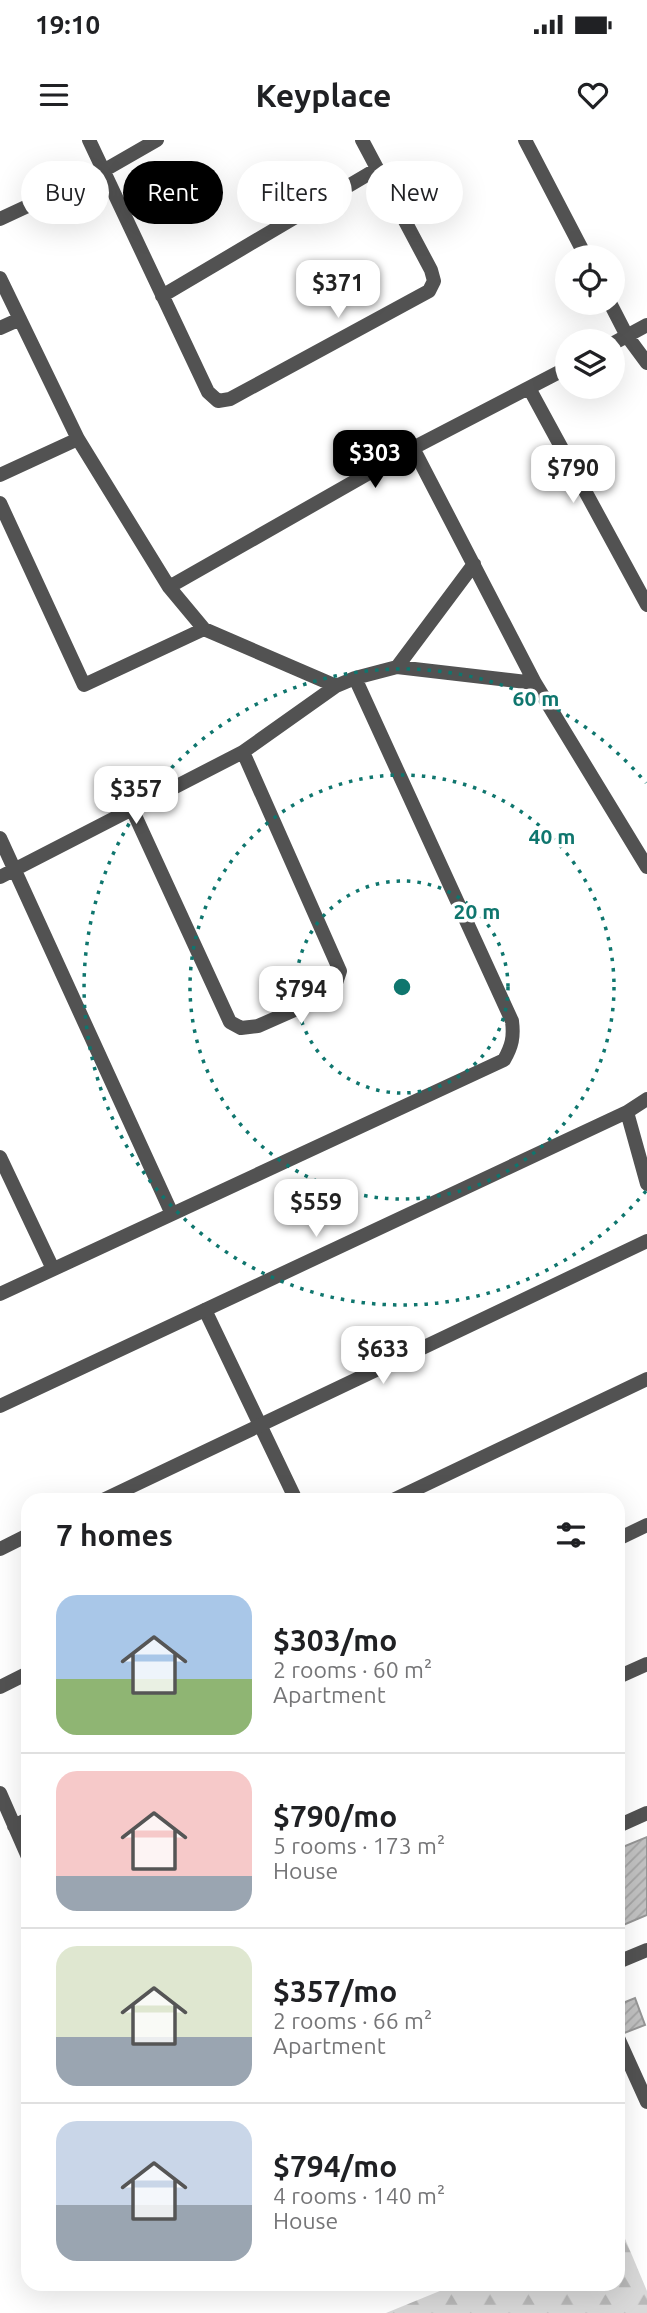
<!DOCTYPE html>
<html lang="en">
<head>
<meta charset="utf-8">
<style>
  :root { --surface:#fff; --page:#f6f6f6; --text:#202124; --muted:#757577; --line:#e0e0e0; --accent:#000 }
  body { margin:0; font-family:Ubuntu,sans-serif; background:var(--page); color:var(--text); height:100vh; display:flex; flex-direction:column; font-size:26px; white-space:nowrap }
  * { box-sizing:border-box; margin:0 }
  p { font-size:23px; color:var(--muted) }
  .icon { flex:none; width:38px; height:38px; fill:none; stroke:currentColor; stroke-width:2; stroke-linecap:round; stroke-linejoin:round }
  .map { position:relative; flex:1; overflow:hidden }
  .details { position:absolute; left:21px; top:1353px; width:604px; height:798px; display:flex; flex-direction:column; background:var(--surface); border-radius:21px; box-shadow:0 7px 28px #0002 }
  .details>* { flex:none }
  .hud { position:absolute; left:21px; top:21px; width:606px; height:63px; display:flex; gap:14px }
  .buttons { position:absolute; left:555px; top:105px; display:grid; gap:14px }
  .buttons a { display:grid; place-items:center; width:70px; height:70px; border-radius:50%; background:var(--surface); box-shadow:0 7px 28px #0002; font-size:35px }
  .price { position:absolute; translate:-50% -60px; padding:0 16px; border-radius:14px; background:#fff; color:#222; font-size:23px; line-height:46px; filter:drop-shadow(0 2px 4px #0008) }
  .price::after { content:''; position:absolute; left:50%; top:42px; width:21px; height:16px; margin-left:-10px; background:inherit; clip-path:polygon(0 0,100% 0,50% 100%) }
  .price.on { background:var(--accent); color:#fff }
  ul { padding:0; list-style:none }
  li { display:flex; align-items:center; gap:21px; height:175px; padding:0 35px }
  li+li { border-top:2px solid var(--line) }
  li span { display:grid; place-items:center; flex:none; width:196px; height:140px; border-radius:21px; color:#555 }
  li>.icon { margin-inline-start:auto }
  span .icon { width:84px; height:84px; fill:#fffc; stroke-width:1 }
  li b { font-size:30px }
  h2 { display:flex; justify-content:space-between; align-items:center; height:84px; padding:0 35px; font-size:30px }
  .chip { padding:0 24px; border-radius:32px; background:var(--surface); box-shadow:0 7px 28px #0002; font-size:24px; line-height:63px }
  .chip.on { background:var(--accent); color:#fff }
  .status { display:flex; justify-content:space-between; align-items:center; height:49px; padding:0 35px; background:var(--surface); direction:ltr }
  .status svg { height:19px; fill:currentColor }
  header { display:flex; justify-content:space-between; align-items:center; height:91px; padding:0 35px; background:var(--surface); font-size:32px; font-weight:700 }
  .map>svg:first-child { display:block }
  .forest { fill:url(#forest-firs) }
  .building { fill:url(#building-hatch); stroke:#969696; stroke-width:2 }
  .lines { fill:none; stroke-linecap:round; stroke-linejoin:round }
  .lane { stroke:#525252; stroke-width:14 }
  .street { stroke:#525252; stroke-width:14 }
  .ring { fill:none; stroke:#0f766e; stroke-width:3.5; stroke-dasharray:3.5 7 }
  .centre { fill:#0f766e; stroke:#fff; stroke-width:3.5 }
  .ring-label { font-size:21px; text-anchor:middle; font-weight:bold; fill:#0f766e; stroke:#fff; stroke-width:7; stroke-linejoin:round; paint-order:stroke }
</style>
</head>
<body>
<div class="status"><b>19:10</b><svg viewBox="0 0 49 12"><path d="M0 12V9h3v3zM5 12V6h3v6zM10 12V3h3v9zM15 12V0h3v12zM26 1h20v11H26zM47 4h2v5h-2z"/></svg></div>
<header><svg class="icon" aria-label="menu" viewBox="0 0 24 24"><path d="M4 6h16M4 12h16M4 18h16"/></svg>Keyplace<svg class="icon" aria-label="heart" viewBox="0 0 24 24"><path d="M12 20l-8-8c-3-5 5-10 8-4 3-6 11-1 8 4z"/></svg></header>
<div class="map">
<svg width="647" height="2173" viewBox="0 0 647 2173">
  <defs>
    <pattern id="forest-firs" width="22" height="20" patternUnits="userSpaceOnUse" patternTransform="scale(1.75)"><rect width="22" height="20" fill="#d9d9d9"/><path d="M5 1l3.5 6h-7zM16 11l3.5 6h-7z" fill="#b8b8b8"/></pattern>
    <pattern id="building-hatch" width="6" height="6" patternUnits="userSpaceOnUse" patternTransform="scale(1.75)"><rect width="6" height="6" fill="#c2c2c2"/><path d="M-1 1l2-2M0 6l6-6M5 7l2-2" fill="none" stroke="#a5a5a5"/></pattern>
  </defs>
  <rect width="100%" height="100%" fill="#fff"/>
  <path class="forest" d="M618,2082L647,2151V2173H386L457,2144H618Z"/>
  <path class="building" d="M647,1697V1775L621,1786L618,1780V1709Z
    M635,1858L645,1885L619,1895L618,1865Z"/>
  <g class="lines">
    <path class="lane" d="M205,1170L296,1360"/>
    <path class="street" d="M89,0L208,252L218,261L230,259L429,151L434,141L431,130L362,0
      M525,0L586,117
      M0,79L103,31L157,0
      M0,138L78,299L169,447L204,489L336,546
      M162,156L377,29
      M610,163L627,196L647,223
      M0,188L20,179
      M612,204L647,185
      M529,248L647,465
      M413,308L535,543L647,727
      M0,335L78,299
      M0,363L84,545L204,489
      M169,447L413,308L567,228
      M397,527L474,424
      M355,538L397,527L535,543
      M132,669L230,882L241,888L258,886L324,857L335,846L340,831L243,612
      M0,698L172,1074
      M0,737L243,612L336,546L355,538L512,881C514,897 512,906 504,920L0,1154
      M627,972L647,1044
      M0,1017L53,1129
      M0,1266L627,972L647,959
      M103,1360L647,1101
      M393,1360L647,1239
      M618,1399L647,1385
      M0,1409L28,1395
      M618,1537L647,1524
      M0,1547L28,1533
      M0,1653L28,1717
      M14,1686L28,1679
      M618,1686L647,1673
      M618,1822L647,1810
      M618,1898L647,1962"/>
  </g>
  <g class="ring">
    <circle cx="402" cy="847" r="106"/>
    <circle cx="402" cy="847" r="212"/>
    <path d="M646 1051A318 318 0 1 1 646 643"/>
  </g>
  <circle cx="402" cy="847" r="10" class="centre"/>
  <g class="ring-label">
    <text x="536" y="566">60 m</text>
    <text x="552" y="704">40 m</text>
    <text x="477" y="779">20 m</text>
  </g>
</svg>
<div class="buttons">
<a><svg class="icon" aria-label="locate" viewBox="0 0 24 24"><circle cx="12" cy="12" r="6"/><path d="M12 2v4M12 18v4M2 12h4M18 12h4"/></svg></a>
<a><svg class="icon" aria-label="layers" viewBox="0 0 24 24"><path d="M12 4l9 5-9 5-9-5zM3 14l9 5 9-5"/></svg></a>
</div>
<b class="price" style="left:338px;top:180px">$371</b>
<b class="price on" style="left:375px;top:350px">$303</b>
<b class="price" style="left:573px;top:365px">$790</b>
<b class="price" style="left:136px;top:686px">$357</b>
<b class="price" style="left:301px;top:886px">$794</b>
<b class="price" style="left:316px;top:1099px">$559</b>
<b class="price" style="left:383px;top:1246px">$633</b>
<div class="hud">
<a class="chip">Buy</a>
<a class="chip on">Rent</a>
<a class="chip">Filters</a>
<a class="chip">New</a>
</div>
<section class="details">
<h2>7 homes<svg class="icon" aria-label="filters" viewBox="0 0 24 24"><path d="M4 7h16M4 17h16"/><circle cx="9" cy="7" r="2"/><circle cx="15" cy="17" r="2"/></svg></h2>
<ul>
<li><span style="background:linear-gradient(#a9c7e8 60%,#8fb573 0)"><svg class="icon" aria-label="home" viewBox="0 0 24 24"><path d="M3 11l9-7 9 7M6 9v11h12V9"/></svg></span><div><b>$303/mo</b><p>2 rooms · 60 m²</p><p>Apartment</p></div></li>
<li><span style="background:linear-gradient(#f6c9c9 75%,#9aa5b1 0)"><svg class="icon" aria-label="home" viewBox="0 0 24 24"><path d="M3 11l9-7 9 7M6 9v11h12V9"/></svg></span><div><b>$790/mo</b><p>5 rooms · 173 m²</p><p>House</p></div></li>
<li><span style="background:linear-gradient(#dfe7d0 65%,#9aa5b1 0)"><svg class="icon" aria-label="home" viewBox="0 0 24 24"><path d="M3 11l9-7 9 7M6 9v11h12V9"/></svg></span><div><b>$357/mo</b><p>2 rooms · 66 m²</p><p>Apartment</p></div></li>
<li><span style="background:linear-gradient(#c9d6e8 60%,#9aa5b1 0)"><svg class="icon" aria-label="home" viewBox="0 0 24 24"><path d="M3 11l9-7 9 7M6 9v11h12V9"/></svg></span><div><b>$794/mo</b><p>4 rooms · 140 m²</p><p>House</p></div></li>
</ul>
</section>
</div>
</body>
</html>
